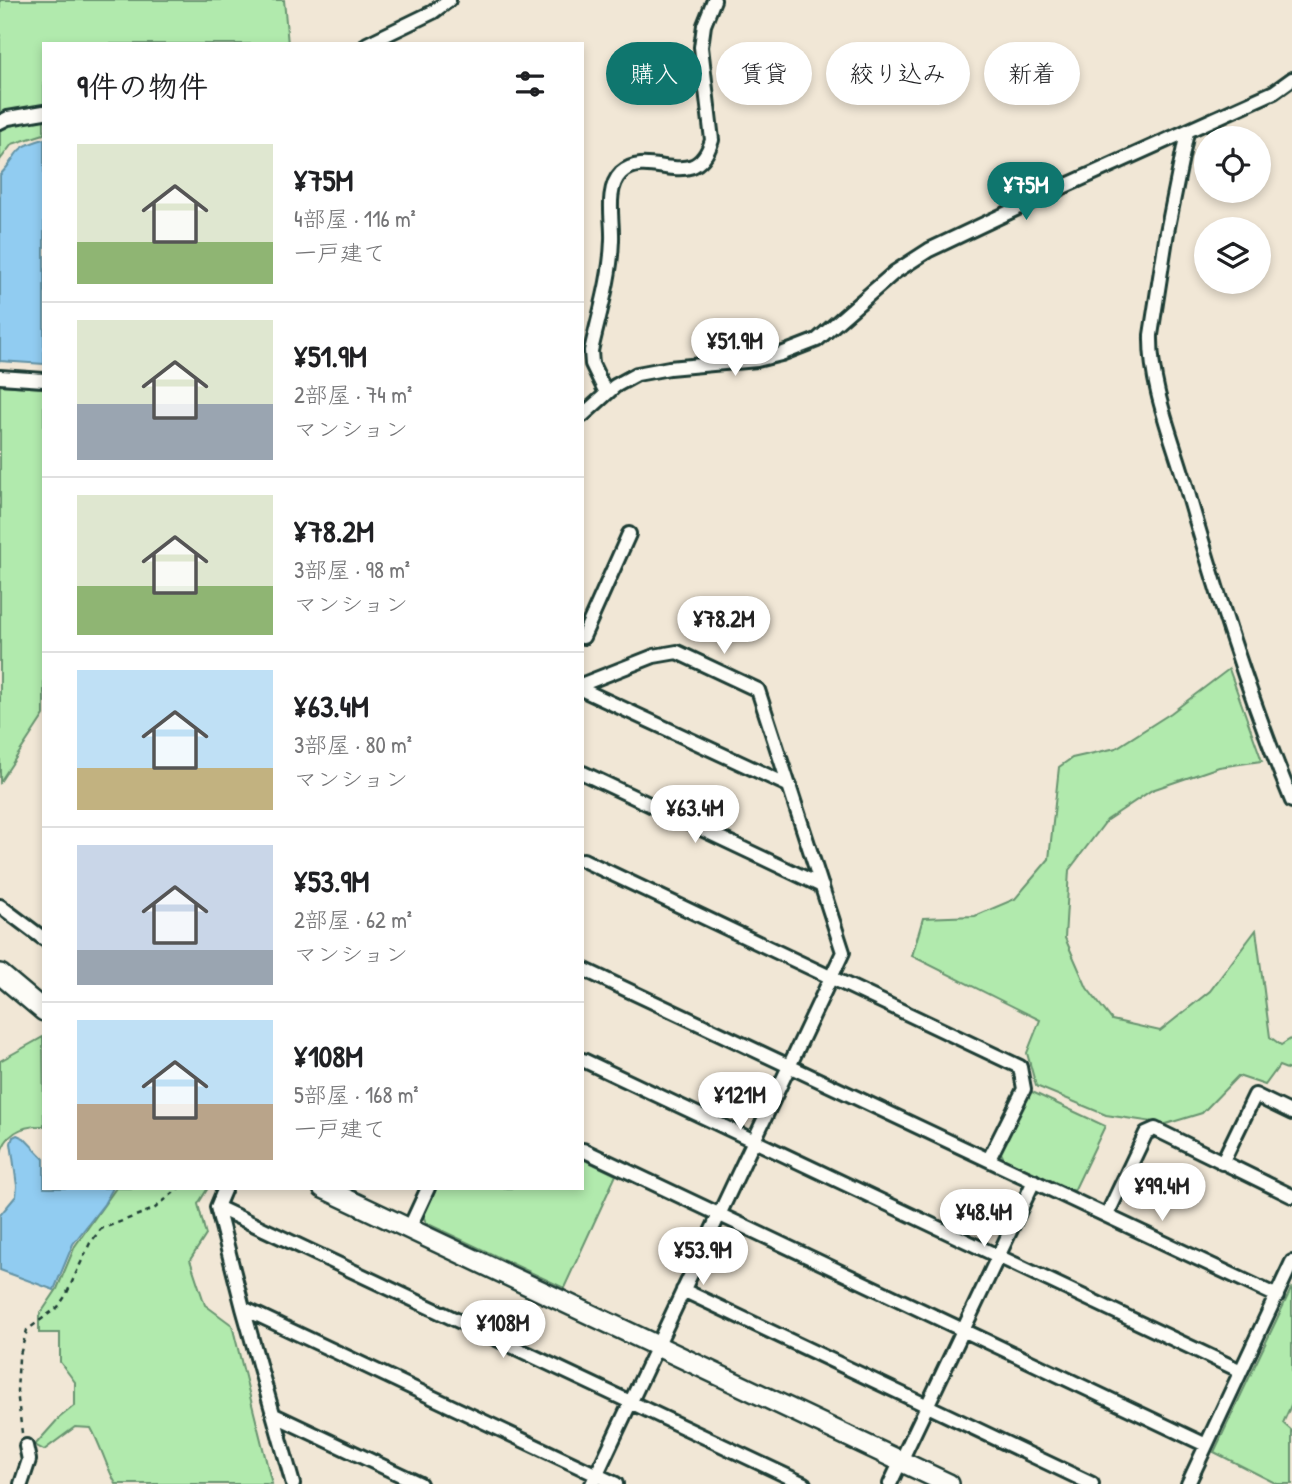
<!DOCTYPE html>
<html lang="ja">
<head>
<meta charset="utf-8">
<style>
  :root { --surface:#fff; --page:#f2f2f2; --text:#202124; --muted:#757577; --line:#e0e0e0; --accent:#0f766e }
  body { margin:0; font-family:"Patrick Hand","Klee One",sans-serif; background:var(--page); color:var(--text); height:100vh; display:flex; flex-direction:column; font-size:26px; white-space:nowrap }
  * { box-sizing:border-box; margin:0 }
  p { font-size:23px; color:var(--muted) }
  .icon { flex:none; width:38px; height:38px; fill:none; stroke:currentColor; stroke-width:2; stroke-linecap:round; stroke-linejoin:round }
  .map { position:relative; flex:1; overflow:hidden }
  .side { position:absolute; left:42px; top:42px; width:542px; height:1148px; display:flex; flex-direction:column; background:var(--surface); border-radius:0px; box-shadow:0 4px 10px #0003 }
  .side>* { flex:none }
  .hud { position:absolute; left:606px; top:42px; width:581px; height:63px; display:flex; gap:14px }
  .buttons { position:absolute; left:1194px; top:126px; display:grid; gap:14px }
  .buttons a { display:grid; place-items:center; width:77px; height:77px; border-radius:50%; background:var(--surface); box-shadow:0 4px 10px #0003; font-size:35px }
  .price { position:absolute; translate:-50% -60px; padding:0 16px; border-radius:24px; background:#fff; color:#222; font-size:23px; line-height:46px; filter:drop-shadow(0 2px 4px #0008) }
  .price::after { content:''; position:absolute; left:50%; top:42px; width:21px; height:16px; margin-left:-10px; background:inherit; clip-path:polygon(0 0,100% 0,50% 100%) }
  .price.active { background:var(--accent); color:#fff }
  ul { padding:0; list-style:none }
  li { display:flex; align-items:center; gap:21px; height:175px; padding:0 35px }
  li+li { border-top:2px solid var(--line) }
  li span { display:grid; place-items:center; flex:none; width:196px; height:140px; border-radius:0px; color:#555 }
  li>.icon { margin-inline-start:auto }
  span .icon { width:84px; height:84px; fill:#fffc; stroke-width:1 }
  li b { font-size:30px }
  h2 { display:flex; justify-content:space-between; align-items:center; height:84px; padding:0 35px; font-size:30px }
  .tag { padding:0 24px; border-radius:32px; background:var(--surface); box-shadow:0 4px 10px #0003; font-size:24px; line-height:63px }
  .tag.active { background:var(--accent); color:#fff }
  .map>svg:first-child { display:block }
  .green { fill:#b1eaad; stroke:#689470; stroke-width:2 }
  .water { fill:#91ccf1; stroke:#6393a5; stroke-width:2 }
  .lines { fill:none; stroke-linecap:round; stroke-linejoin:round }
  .street-casing { stroke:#1f3d34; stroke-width:18 }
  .secondary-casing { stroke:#1f3d34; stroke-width:24 }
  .path { stroke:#1f3d34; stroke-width:2.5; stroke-dasharray:5 5; stroke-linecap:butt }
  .street { stroke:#fdfcf7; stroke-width:12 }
  .secondary { stroke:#fdfcf7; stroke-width:19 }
</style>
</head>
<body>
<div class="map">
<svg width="1292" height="1484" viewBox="0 0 1292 1484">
  <rect width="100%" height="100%" fill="#f1e7d6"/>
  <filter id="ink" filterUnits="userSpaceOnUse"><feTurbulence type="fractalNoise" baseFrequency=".0143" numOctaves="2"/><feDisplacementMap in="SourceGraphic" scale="14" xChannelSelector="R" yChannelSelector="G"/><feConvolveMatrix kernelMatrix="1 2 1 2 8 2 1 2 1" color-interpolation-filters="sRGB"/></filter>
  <g filter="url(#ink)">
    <path class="green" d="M0,0H284L288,44H44V134L12,144L0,160Z
      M0,385L44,388V715L0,782Z
      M1229,669L1262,761L1219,767L1152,790L1107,820L1069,870L1065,938L1087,988L1112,1020L1160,1031L1210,991L1256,930L1270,1037L1281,1045L1292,1038V1071L1279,1066L1265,1085L1238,1076L1202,1113L1166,1124L1106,1115L1036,1086L1027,1053L1040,1020L912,956L923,918L975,916L1015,899L1049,859L1059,767L1072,758L1116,748L1171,713Z
      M43,1037L44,1126C21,1125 6,1133 0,1155V1061Z
      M1028,1090L1105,1126L1074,1191L1004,1159L1000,1151Z
      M583,1159L616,1175L564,1288L426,1223L423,1215L435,1188H583Z
      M116,1188H208L198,1204L206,1235L190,1260L205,1305L232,1325L272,1484H116C106,1466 101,1446 91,1428L75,1427L44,1450L35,1445L59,1418L75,1405V1382L60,1362V1333H39V1316L57,1289L75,1246Z
      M1292,1287V1403L1283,1423L1292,1431V1484H1277L1214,1452Z"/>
    <path class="water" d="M44,139V364L0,361V175C21,154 9,149 44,139Z
      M17,1135L24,1138L44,1159V1188H113L104,1204L73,1244L54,1290L0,1270V1215L16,1196L17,1186L11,1143L13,1137Z"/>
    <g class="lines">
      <defs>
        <path id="street" d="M367,44L433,12L449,0
          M0,122L8,118L44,112
          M1187,132L1167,232L1151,335C1150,384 1170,432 1184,479C1215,587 1249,697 1292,801
          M0,377L44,380
          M606,393L592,364L591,351C599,315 611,277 612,240C613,220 605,189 621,173C649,147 695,196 712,140L701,47L704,25L714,0
          M583,415L615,386L637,374L669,368L757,360L781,354L817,340L895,272L929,250L1056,190L1274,92L1292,79
          M583,637L629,534
          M583,684L654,656L677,652L758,690L843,952L592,1484
          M583,690L790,786
          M583,773L822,886
          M583,860L1020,1067L1024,1089L989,1159
          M0,906L44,939
          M583,969L1277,1296
          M583,1060L1241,1371
          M583,1150L1206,1445
          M1222,1163L1255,1095L1292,1113
          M225,1188L217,1207L243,1308L293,1484
          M217,1207L804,1484
          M1107,1215L1146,1133L1155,1129L1292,1196
          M409,1229L428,1188
          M683,1290L1092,1484
          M243,1308L616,1484
          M274,1415L420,1484
          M21,1484L29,1460L26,1446
          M890,1484L1034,1181
          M1188,1484L1292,1262"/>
        <path id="secondary" d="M0,974L44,1011
          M323,1188L949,1484"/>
      </defs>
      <use href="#street" class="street-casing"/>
      <use href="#secondary" class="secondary-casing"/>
      <path class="path" d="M22,1433L17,1391L19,1358L27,1330L58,1307L66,1295L90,1243L101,1229L154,1209L179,1188"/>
      <use href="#street" class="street"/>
      <use href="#secondary" class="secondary"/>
    </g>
  </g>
</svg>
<div class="buttons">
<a><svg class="icon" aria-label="locate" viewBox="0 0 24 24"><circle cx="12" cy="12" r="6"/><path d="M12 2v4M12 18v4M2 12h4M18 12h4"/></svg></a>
<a><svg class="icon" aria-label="layers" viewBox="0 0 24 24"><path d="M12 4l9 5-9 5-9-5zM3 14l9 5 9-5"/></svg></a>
</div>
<b class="price active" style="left:1026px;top:222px">¥75M</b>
<b class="price" style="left:735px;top:378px">¥51.9M</b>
<b class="price" style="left:724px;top:656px">¥78.2M</b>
<b class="price" style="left:695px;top:845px">¥63.4M</b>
<b class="price" style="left:740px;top:1132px">¥121M</b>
<b class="price" style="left:1162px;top:1223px">¥99.4M</b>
<b class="price" style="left:984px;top:1249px">¥48.4M</b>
<b class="price" style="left:703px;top:1287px">¥53.9M</b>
<b class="price" style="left:503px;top:1360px">¥108M</b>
<div class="hud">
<a class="tag active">購入</a>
<a class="tag">賃貸</a>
<a class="tag">絞り込み</a>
<a class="tag">新着</a>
</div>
<section class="side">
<h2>9件の物件<svg class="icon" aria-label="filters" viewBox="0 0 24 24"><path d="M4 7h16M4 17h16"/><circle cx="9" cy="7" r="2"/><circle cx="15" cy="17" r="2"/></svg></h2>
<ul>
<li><span style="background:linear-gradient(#dfe7d0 70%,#8fb573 0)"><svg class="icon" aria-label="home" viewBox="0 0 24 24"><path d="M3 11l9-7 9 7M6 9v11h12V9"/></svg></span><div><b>¥75M</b><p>4部屋 · 116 m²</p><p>一戸建て</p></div></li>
<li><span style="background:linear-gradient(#dfe7d0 60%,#9aa5b1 0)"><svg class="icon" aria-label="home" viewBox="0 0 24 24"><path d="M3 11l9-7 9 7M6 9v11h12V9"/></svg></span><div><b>¥51.9M</b><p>2部屋 · 74 m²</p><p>マンション</p></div></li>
<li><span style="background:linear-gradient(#dfe7d0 65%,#8fb573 0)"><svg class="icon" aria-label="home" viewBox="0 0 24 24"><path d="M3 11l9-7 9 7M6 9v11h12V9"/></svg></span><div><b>¥78.2M</b><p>3部屋 · 98 m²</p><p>マンション</p></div></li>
<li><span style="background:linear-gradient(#bfe0f5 70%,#c2b280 0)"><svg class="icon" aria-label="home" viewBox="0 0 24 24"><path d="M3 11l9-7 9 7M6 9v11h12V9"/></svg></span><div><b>¥63.4M</b><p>3部屋 · 80 m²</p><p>マンション</p></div></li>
<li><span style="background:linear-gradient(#c9d6e8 75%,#9aa5b1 0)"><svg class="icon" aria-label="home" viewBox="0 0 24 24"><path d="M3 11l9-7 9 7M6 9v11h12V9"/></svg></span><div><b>¥53.9M</b><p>2部屋 · 62 m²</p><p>マンション</p></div></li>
<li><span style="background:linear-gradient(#bfe0f5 60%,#b9a48a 0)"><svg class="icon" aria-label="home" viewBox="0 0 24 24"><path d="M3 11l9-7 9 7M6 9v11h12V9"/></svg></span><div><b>¥108M</b><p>5部屋 · 168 m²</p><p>一戸建て</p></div></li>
</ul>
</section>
</div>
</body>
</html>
